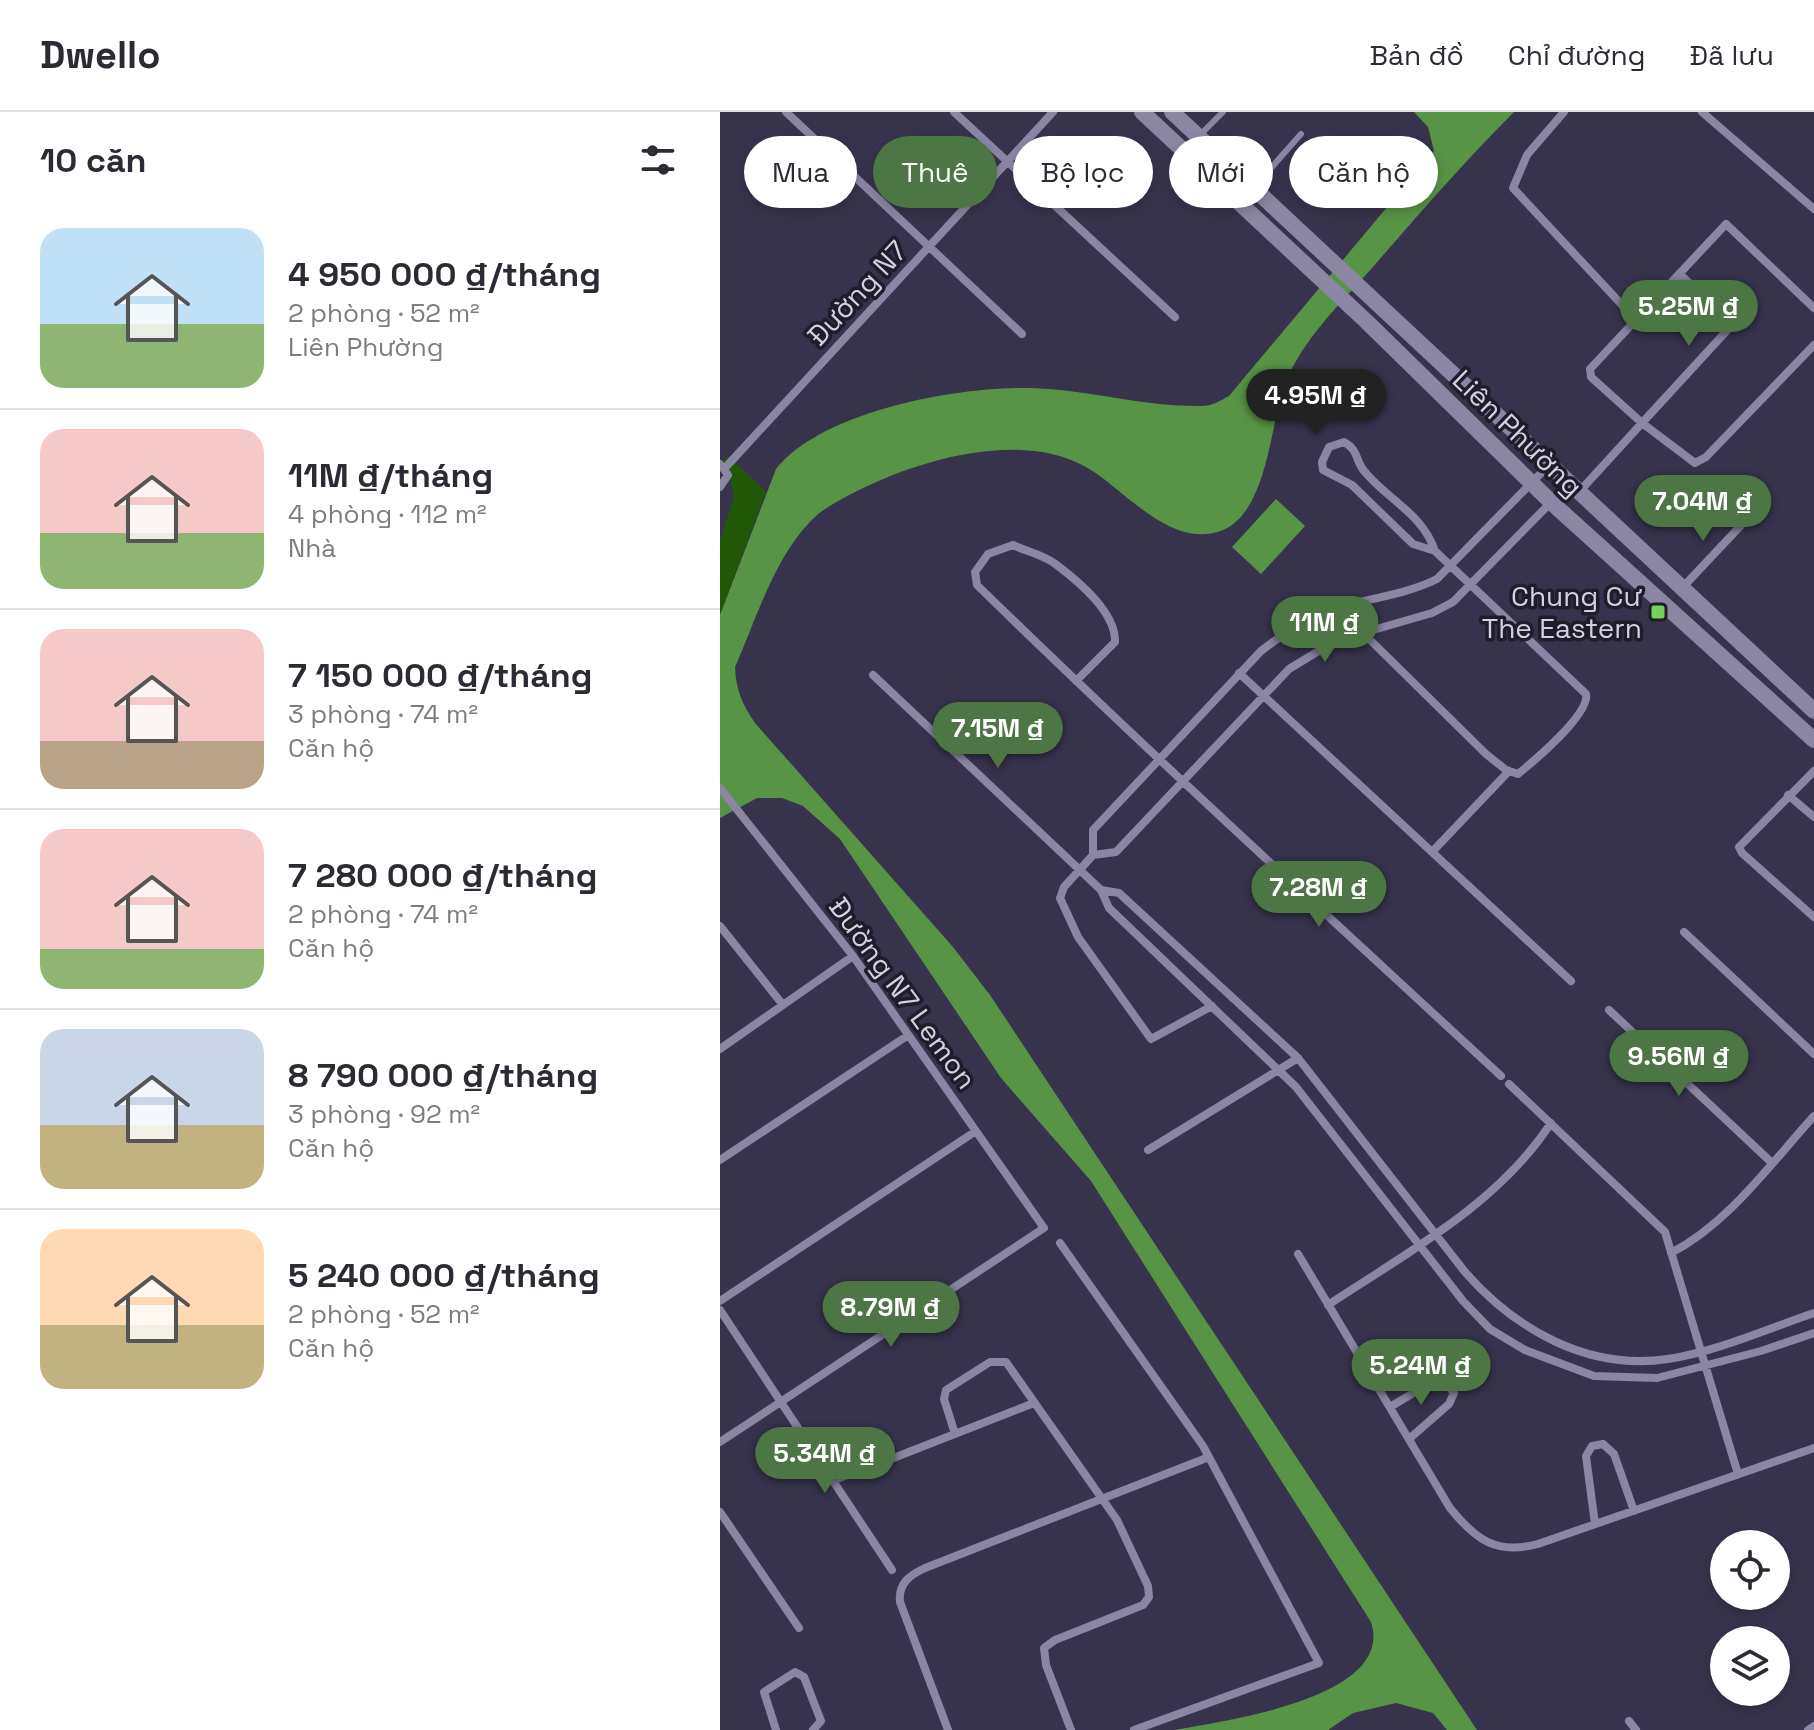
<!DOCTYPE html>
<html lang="vi">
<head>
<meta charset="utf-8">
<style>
  :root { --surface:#fff; --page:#f2f2f3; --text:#2b2b33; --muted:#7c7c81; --line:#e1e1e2; --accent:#4d7645 }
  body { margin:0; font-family:"Space Grotesk",sans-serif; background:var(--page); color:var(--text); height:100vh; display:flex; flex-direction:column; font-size:30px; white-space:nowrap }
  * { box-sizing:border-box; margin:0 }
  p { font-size:26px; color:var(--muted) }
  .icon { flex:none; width:44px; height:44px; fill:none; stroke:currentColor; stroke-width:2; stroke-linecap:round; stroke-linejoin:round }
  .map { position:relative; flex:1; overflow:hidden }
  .drawer { display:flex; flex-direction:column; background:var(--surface); width:720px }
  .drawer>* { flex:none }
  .guide { position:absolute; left:24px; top:24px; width:760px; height:72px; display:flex; gap:16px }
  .controls { position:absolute; left:990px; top:1418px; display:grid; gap:16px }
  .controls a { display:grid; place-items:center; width:80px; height:80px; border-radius:50%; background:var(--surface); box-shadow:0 4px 12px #0003; font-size:40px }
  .price { position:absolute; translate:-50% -68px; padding:0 18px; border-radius:28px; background:var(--accent); color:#fff; font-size:26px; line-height:52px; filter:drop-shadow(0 2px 4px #0008) }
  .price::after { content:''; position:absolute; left:50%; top:48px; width:24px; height:18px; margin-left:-12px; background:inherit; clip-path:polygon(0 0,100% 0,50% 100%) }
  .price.current { background:#222; color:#fff }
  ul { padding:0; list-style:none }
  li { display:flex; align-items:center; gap:24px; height:200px; padding:0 40px }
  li+li { border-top:2px solid var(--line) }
  li span { display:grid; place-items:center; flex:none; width:224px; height:160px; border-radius:24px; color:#555 }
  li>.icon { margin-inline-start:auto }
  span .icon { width:96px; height:96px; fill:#fffc; stroke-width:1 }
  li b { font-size:34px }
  h2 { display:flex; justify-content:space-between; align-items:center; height:96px; padding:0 40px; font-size:34px }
  .chip { padding:0 28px; border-radius:36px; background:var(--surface); box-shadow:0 4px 12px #0003; font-size:28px; line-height:72px }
  .chip.current { background:var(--accent); color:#fff }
  header { display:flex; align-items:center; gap:48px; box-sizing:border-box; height:112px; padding:0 40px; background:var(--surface); border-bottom:2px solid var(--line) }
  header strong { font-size:38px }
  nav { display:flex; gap:44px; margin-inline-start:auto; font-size:28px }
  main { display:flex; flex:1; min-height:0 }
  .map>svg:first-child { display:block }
  .green { fill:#205808 }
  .water { fill:#589446 }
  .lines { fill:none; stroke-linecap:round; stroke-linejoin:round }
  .lane { stroke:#8b86a4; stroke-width:6 }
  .street { stroke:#8b86a4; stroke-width:8 }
  .secondary { stroke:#8b86a4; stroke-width:16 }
  .poi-dot { fill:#76d25a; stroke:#1f1d29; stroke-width:3 }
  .labels { text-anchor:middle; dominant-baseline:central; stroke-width:7; stroke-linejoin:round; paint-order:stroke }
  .street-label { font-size:28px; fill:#d3d0e1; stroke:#1f1d29 }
  .poi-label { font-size:28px; fill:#d3d0e1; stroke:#1f1d29; text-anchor:end }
</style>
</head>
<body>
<header>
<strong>Dwello</strong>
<nav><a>Bản đồ</a><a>Chỉ đường</a><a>Đã lưu</a></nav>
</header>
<main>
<section class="drawer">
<h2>10 căn<svg class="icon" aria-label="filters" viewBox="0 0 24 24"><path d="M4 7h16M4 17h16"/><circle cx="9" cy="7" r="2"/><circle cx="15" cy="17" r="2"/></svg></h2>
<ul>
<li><span style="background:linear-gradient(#bfe0f5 60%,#8fb573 0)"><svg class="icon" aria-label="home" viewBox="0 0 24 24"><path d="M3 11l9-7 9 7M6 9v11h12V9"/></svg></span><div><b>4 950 000 ₫/tháng</b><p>2 phòng · 52 m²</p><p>Liên Phường</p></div></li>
<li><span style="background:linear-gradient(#f6c9c9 65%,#8fb573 0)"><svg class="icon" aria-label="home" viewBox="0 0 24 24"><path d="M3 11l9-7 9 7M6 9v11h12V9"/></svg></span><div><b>11M ₫/tháng</b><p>4 phòng · 112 m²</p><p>Nhà</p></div></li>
<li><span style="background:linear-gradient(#f6c9c9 70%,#b9a48a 0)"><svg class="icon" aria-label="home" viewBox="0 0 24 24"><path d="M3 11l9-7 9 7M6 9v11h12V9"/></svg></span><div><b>7 150 000 ₫/tháng</b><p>3 phòng · 74 m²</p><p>Căn hộ</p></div></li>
<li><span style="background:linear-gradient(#f6c9c9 75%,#8fb573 0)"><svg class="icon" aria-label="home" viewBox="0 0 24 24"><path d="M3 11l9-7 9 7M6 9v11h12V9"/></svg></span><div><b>7 280 000 ₫/tháng</b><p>2 phòng · 74 m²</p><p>Căn hộ</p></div></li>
<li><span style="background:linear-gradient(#c9d6e8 60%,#c2b280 0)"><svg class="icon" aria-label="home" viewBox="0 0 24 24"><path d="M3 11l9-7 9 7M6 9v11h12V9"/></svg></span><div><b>8 790 000 ₫/tháng</b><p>3 phòng · 92 m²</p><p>Căn hộ</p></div></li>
<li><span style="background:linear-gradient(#ffd9b3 60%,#c2b280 0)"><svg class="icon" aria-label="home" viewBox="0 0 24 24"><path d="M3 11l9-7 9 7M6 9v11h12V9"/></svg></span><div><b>5 240 000 ₫/tháng</b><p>2 phòng · 52 m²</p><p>Căn hộ</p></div></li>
</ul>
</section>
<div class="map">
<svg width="1094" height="1618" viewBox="0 0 1094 1618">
  <rect width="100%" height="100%" fill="#38334d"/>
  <path class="green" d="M8,344L46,379L0,503V428L14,384L8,358L2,349Z"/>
  <path class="water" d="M694,0H794C744,50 698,103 652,156C621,191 582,228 565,272C550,312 548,399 503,418C451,439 405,377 366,355C301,318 201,347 139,378C122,387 102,396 89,411C53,449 36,508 15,555C16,578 22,592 35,611L233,835L270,883L757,1618H727L713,1601L676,1591L633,1601L608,1618H455C504,1609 676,1586 651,1510L371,1069L281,966L120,727L83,694L62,686H37L0,706V503L56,357C104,296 255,270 329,277C379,281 431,295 481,294C492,294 500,289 509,284L714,39L708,15Z
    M556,387L585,414L541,462L512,435Z"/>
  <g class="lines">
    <path class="lane" d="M480,23L503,0
      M536,73L581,22"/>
    <path class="street" d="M66,0L302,222
      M234,0L455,205
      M844,0L807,43L793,76L917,209
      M982,0L1094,97
      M960,162L1012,213L922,311L975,351L986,345L1094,233
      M0,352L8,363L0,375
      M5,356L333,0
      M859,380L922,311L871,265L870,257L1006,112L1094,196
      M963,475L1026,408
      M626,493L641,519L766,642L786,658L798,662C814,649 870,602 866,582L715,439C702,401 669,389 645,360C635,349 639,338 624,330L609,335L602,350L603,358L632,373L693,432L715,439
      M519,561L851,869
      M153,563L381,778L389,796L576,975L743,1189L770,1217L805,1238L874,1264L937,1266L1041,1239L1094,1221
      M356,569L395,530C396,500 357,468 334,451C323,443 306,439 293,433L268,442L255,460L257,473C428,640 605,801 781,964
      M1094,659L1019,735L1022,741L1094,805
      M0,676L133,844L324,1116L0,1330
      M1068,683L1094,705
      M712,740L789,659
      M373,743V718L541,539C568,518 595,501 628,493C658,485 689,481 717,467L829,353
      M381,778L399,781L578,946L745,1160C796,1218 868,1259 948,1247C998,1239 1047,1217 1094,1201
      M0,814L63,893
      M964,820L1094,942
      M492,894L431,927L358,825L340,786L344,775L373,743L396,740L569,557L615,529L712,501L733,490L850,371
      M889,898L1051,1050
      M0,937L133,844
      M789,972L945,1120L1018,1362
      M428,1038L578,946
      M0,1048L187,924
      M340,1131L483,1334L599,1551L414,1618
      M951,1141C1009,1111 1051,1051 1094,1004
      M578,1142L730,1396C756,1428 776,1443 818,1432L1094,1336
      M0,1189L256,1019
      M608,1193C688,1140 778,1092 831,1011
      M0,1198L172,1458
      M670,1295L715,1268H723L734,1281L729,1292L689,1327
      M235,1322L224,1287L226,1278L270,1250H286L397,1408L428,1474L429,1485L423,1493L335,1528L324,1536L326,1553L351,1618
      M153,1354L314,1291
      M114,1368L141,1358
      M0,1400L79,1516
      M875,1412L866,1344L872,1334L883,1332L894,1342L914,1399
      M909,1609L916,1618
      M56,1618L44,1580L75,1560L84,1565L101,1609L93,1618
      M228,1618L180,1490C178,1471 190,1463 205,1456L489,1345
      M1088,1618L1094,1614"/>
    <path class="secondary" d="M422,0L646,209L832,391L1094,628
      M452,0L1094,599"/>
  </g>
  <rect class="poi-dot" x="930" y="492" width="16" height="16" rx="4"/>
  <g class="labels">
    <g class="street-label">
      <text transform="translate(137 181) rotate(-47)">Đường N7</text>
      <text transform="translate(798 321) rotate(44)">Liên Phường</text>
      <text transform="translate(183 881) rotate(54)">Đường N7 Lemon</text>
    </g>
    <g class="poi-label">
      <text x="922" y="484">Chung Cư<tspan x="922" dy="32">The Eastern</tspan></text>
    </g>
  </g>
</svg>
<div class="controls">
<a><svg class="icon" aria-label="locate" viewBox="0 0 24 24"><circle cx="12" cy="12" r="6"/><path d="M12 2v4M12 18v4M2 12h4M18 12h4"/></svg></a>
<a><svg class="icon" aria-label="layers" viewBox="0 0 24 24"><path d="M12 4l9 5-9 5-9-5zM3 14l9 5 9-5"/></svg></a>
</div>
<b class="price" style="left:969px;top:236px">5.25M ₫</b>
<b class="price current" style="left:596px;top:325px">4.95M ₫</b>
<b class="price" style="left:983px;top:431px">7.04M ₫</b>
<b class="price" style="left:605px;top:552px">11M ₫</b>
<b class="price" style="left:278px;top:658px">7.15M ₫</b>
<b class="price" style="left:599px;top:817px">7.28M ₫</b>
<b class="price" style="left:959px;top:986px">9.56M ₫</b>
<b class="price" style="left:171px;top:1237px">8.79M ₫</b>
<b class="price" style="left:701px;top:1295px">5.24M ₫</b>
<b class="price" style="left:105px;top:1383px">5.34M ₫</b>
<div class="guide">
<a class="chip">Mua</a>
<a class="chip current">Thuê</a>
<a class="chip">Bộ lọc</a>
<a class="chip">Mới</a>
<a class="chip">Căn hộ</a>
</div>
</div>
</main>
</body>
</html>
